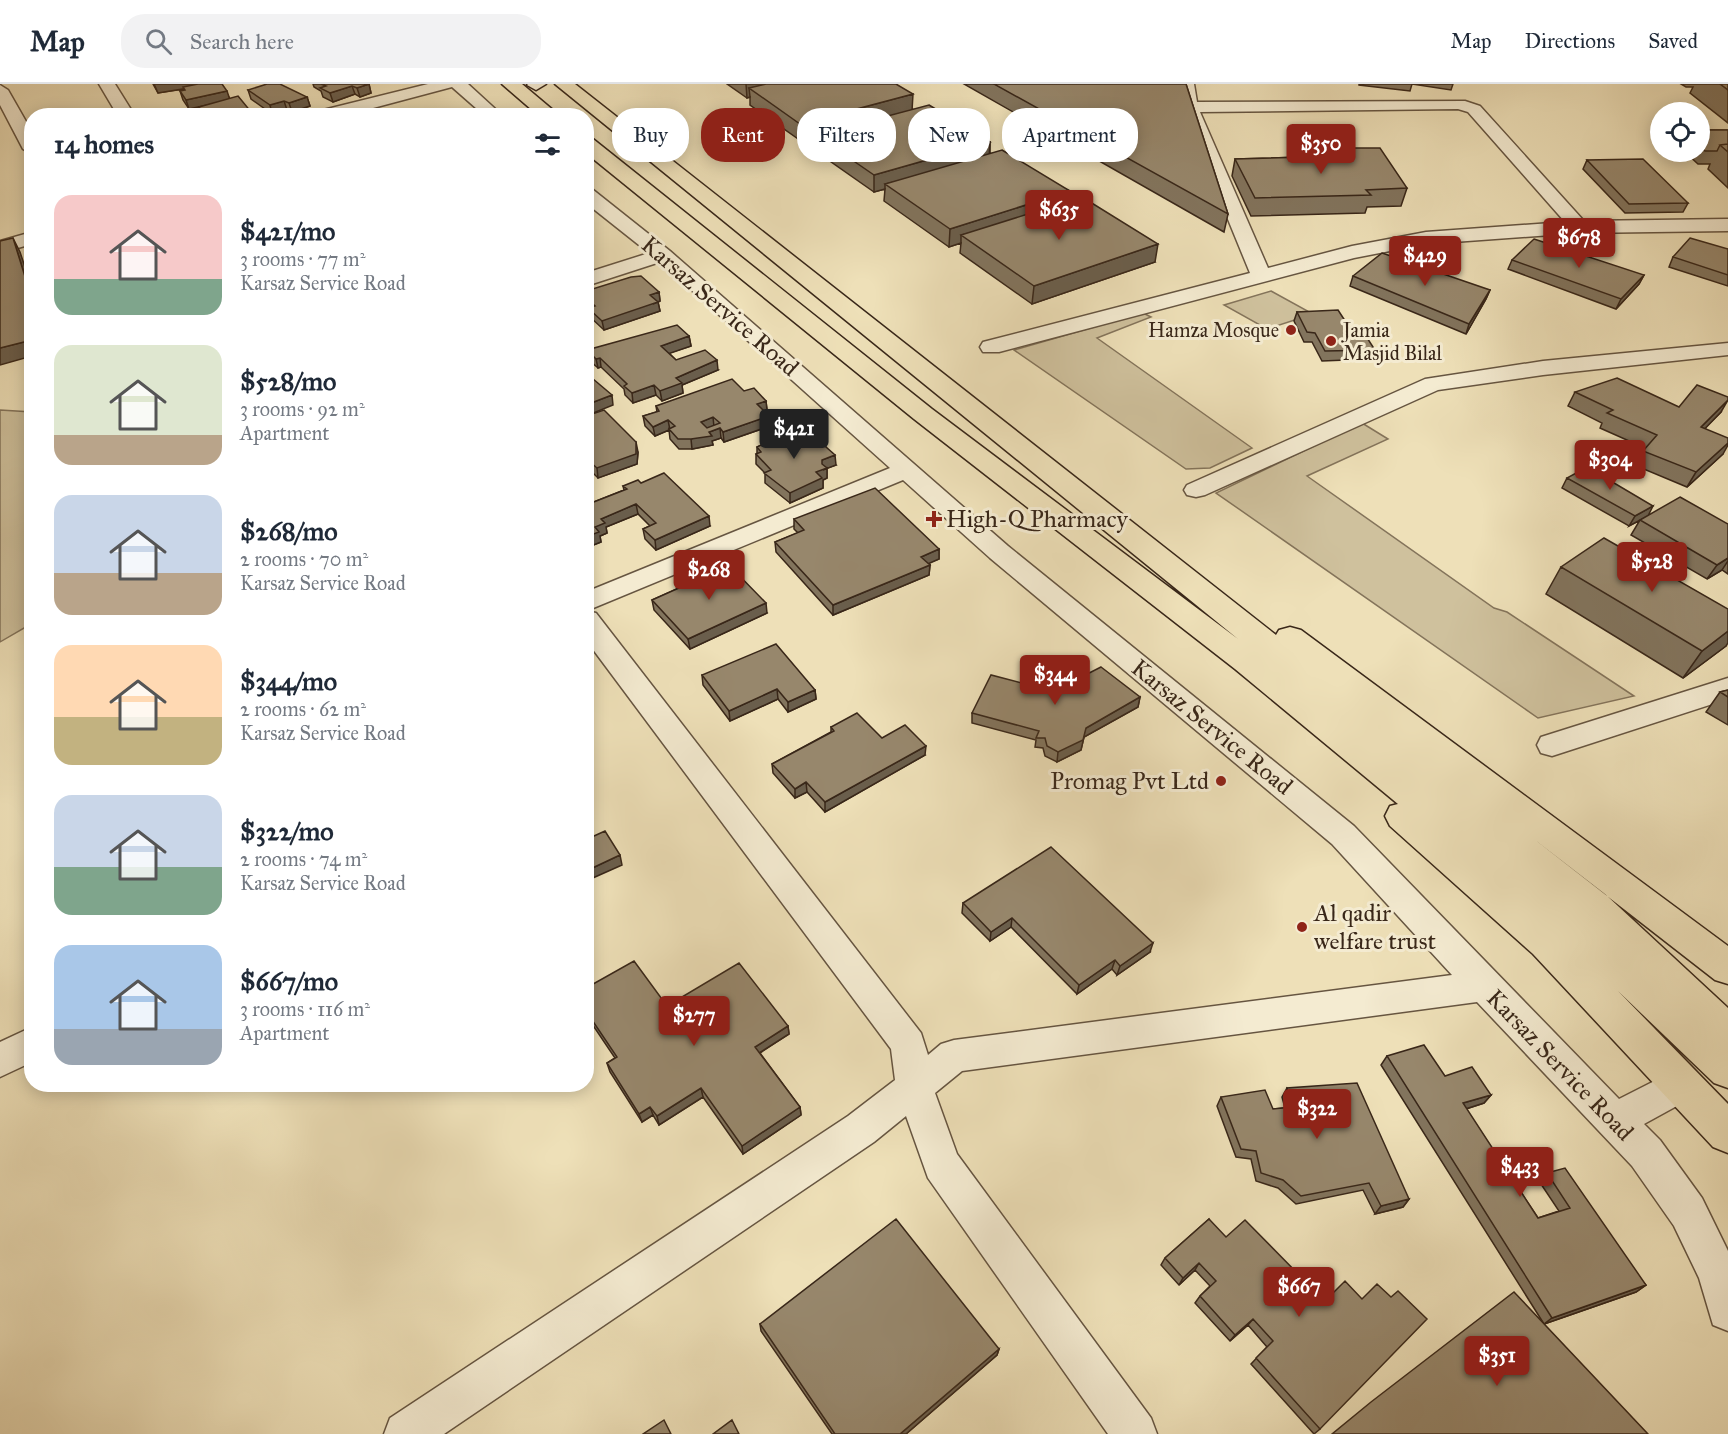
<!DOCTYPE html>
<html lang="en">
<head>
<meta charset="utf-8">
<style>
  :root { --surface:#fff; --page:#f2f2f3; --text:#1f2937; --muted:#747a83; --line:#e0e1e3; --accent:#8f2418 }
  body { margin:0; font-family:"IM FELL Great Primer",serif; background:var(--page); color:var(--text); height:100vh; display:flex; flex-direction:column; font-size:22px; white-space:nowrap }
  * { box-sizing:border-box; margin:0 }
  p { font-size:20px; color:var(--muted) }
  .icon { flex:none; width:33px; height:33px; fill:none; stroke:currentColor; stroke-width:2; stroke-linecap:round; stroke-linejoin:round }
  .map { position:relative; flex:1; overflow:hidden }
  .panel { position:absolute; left:24px; top:24px; width:570px; height:984px; display:flex; flex-direction:column; background:var(--surface); border-radius:24px; box-shadow:0 3px 15px #0003 }
  .panel>* { flex:none }
  .banner { position:absolute; left:612px; top:24px; width:570px; height:54px; display:flex; gap:12px }
  .controls { position:absolute; left:1650px; top:18px; display:grid; gap:12px }
  .controls a { display:grid; place-items:center; width:60px; height:60px; border-radius:50%; background:var(--surface); box-shadow:0 3px 15px #0003; font-size:30px }
  .price { position:absolute; translate:-50% -51px; padding:0 14px; border-radius:6px; background:var(--accent); color:#fff; font-size:20px; line-height:39px; filter:drop-shadow(0 2px 3px #0008) }
  .price::after { content:''; position:absolute; left:50%; top:36px; width:18px; height:14px; margin-left:-9px; background:inherit; clip-path:polygon(0 0,100% 0,50% 100%) }
  .price.on { background:#222; color:#fff }
  ul { padding:0; list-style:none }
  li { display:flex; align-items:center; gap:18px; height:150px; padding:0 30px }
  li span { display:grid; place-items:center; flex:none; width:168px; height:120px; border-radius:18px; color:#555 }
  li>.icon { margin-inline-start:auto }
  span .icon { width:72px; height:72px; fill:#fffc; stroke-width:1 }
  li b { font-size:26px }
  h2 { display:flex; justify-content:space-between; align-items:center; height:72px; padding:0 30px; font-size:26px }
  .pill { padding:0 21px; border-radius:24px; background:var(--surface); box-shadow:0 3px 15px #0003; font-size:21px; line-height:54px }
  .pill.on { background:var(--accent); color:#fff }
  header { display:flex; align-items:center; gap:36px; box-sizing:border-box; height:84px; padding:0 30px; background:var(--surface); border-bottom:2px solid var(--line) }
  header strong { font-size:28px }
  nav { display:flex; gap:33px; margin-inline-start:auto; font-size:21px }
  .search { width:420px; height:54px; background:var(--page); display:flex; align-items:center; gap:15px; box-sizing:border-box; padding:0 21px; border-radius:24px; color:var(--muted); font-size:22px }
  .map>svg:first-child { display:block }
  .green { fill:#cfc19d; stroke:#84745b; stroke-width:1.5 }
  .lines { fill:none; stroke-linecap:round; stroke-linejoin:round }
  .street-casing { stroke:#665541; stroke-width:3 }
  .secondary-casing { stroke:#392719; stroke-width:3 }
  .highway-casing { stroke:#392719; stroke-width:3 }
  .street { fill:#f4ebd1; fill-rule:evenodd }
  .secondary { fill:#f4ebd1; fill-rule:evenodd }
  .highway { fill:#eee0b8; fill-rule:evenodd }
  .wall { fill:#82745d; stroke:#392719; stroke-width:1.5 }
  .shaded-wall { fill:#6a5e4c; stroke:#392719; stroke-width:1.5 }
  .building { fill:#97876c; stroke:#392719; stroke-width:1.5; fill-rule:evenodd }
  .poi-dot { fill:#8f2418; stroke:#f4ebd1; stroke-width:2 }
  .labels { text-anchor:middle; dominant-baseline:central; stroke-width:6; stroke-linejoin:round; paint-order:stroke }
  .far-poi-label { font-size:20px; fill:#392719; stroke:#f4ebd1; text-anchor:end }
  .street-label { font-size:24px; fill:#392719; stroke:#f4ebd1 }
  .poi-label { font-size:24px; fill:#392719; stroke:#f4ebd1; text-anchor:start }
</style>
</head>
<body>
<header>
<strong>Map</strong>
<div class="search"><svg class="icon" aria-label="search" viewBox="0 0 24 24"><circle cx="10" cy="10" r="6"/><path d="M15 15l6 6"/></svg>Search here</div>
<nav><a>Map</a><a>Directions</a><a>Saved</a></nav>
</header>
<div class="map">
<svg width="1728" height="1350" viewBox="0 0 1728 1350">
  <rect width="100%" height="100%" fill="#eee0b8"/>
  <filter id="stains"><feTurbulence type="fractalNoise" baseFrequency=".00333" numOctaves="4"/><feColorMatrix values="0 0 0 0 .2 0 0 0 0 .09 0 0 0 0 .02 0 0 0 .5 -.17"/></filter>
  <radialGradient id="worn" r=".72"><stop offset=".6" stop-color="#630" stop-opacity="0"/><stop offset="1" stop-color="#630" stop-opacity=".3"/></radialGradient>
  <path class="green" d="M1271,207L1313,230L1267,245L1224,221Z
    M1143,229L1151,233L1097,254L1252,364L1210,384L1186,385L1014,266Z
    M0,326L32,328L31,540L0,558Z
    M1362,339L1388,355L1307,392L1494,524L1507,528L1634,612L1538,634L1216,409Z"/>
  <g class="lines">
    <defs>
      <path id="street" d="M99,0H115L135,32H118Z
        M428,0H468L503,32H485L452,3L343,32H313L315,28Z
        M1178,0H1194L1197,18L1465,17L1480,22L1584,137L1728,135V147L1579,149L1426,160L1354,174L999,268H983L980,263L983,258L1250,189L1182,23ZM1458,25L1468,28L1565,138L1426,148L1352,162L1268,184L1200,28Z
        M0,1L8,6L32,48V70L23,65L0,21Z
        M586,104L592,105L670,167L1008,462L1354,742L1619,1015L1682,983L1695,988L1700,1000L1695,1012L1644,1040L1660,1056L1702,1114L1728,1167V1247L1713,1241L1699,1194L1674,1142L1632,1082L1477,918L962,987L935,1009L957,1070L1151,1334L1157,1350H1108L928,1094L906,1032L874,1058L444,1350H384L390,1334L848,1032L895,996L891,965L586,556V527L596,529L921,949L928,971L941,960L954,956L1452,891L1332,760L990,474L903,396L586,527V508L890,384L660,178L586,202V189L649,169L586,119Z
        M32,148V160L0,169V157Z
        M1728,259V271L1543,291L1438,306L1205,411L1196,413L1187,411L1184,406L1187,401L1425,295L1543,277Z
        M1728,594V615L1552,672L1541,669L1537,661L1541,653Z
        M32,943V978L0,993V958Z"/>
      <path id="secondary" d="M546,0L536,6L527,1L528,0Z"/>
      <path id="highway" d="M502,0H522L560,32H539Z
        M555,0H575L1276,551L1279,546L1290,543L1301,546L1728,862V900L1715,896L1530,752L1605,810L1728,924V1004L1714,999L1618,907L1728,1020V1069L1713,1063L1533,870L1390,742L1385,732L1390,722L1398,720L1235,585L914,335L586,69V53L593,55L932,325L1238,555Z"/>
    </defs>
    <use href="#street" class="street-casing"/>
    <use href="#secondary" class="secondary-casing"/>
    <use href="#highway" class="highway-casing"/>
    <use href="#street" class="street"/>
    <use href="#secondary" class="secondary"/>
    <use href="#highway" class="highway"/>
  </g>
  <path class="wall" d="M153,0H222L230,15L252,32H202L199,23L213,19L189,25L183,16L180,7L184,6V5L158,9Z
    M313,0H369L371,9L360,13L355,10L333,18L323,13L321,7L314,3Z
    M727,0H896L912,25L990,58V69L1070,107L1069,117L1155,178L1032,220L960,169L961,159L949,163L884,117L885,105L874,108L817,68L816,53L801,57L750,21V13L747,14Z
    M964,0H1186L1228,130L1224,148Z
    M1359,0H1453L1451,6L1412,0L1410,7L1359,1Z
    M1681,0H1728V39L1690,9L1693,3H1686Z
    M248,6L307,13L310,22L292,28L287,26L272,30L251,15Z
    M1700,46H1728V104L1708,85L1710,80H1698L1685,68H1700Z
    M1336,64L1407,104L1401,122L1367,123L1365,129L1251,132L1232,92L1235,75L1334,72Z
    M1587,76L1688,119L1683,128L1625,129L1583,85Z
    M1728,165V202L1669,183L1673,173Z
    M1512,176L1644,191L1639,200L1616,225L1508,185Z
    M1353,192L1490,206L1486,215L1466,250L1350,202Z
    M586,207L659,208L660,217L658,218L660,227L604,246L590,233L589,224L586,222Z
    M1297,228L1351,246L1375,266L1371,275L1322,277L1312,258H1304L1294,237Z
    M689,252L691,262L669,269L676,276L718,286L682,301L683,309L662,317L656,311L633,319L625,311L624,305L601,283L598,284L589,276L587,266Z
    M744,307L766,317L767,326L764,327L770,342L724,358L721,354L712,357L713,361L692,365H679L670,355L669,346L655,352L645,342L643,332L657,328L656,322Z
    M1575,308L1679,323L1721,328L1705,344L1723,370L1687,403L1634,381L1645,364L1600,344L1602,339L1568,322Z
    M586,332L638,368L637,380L598,394L592,388L586,390Z
    M786,352L836,381L827,384V394L823,396V404L790,419L765,399V389L756,380V370L757,369V363Z
    M1567,394L1648,432L1728,440V490L1722,486L1707,495L1631,451L1640,436L1629,442L1562,404Z
    M641,399L710,442L656,466L645,455L643,445L650,442L638,430L606,443L607,449L600,452L601,458L586,464V421L624,406L623,402Z
    M794,435L939,465V475L928,479L930,481L929,491L833,531L776,468L775,458L798,449L794,445Z
    M1561,483L1726,562L1683,594L1546,510Z
    M705,488L767,529L690,565L654,526L652,516L706,492Z
    M702,591L815,606L816,615L788,628L778,615L730,637L703,601Z
    M1037,603H1062L1140,613L1138,623L1084,653L1081,666L1057,678L1045,672L1043,664L1035,663L1036,656L972,639V629Z
    M1728,606V641L1706,628L1720,608Z
    M831,643L882,654L925,671L825,728L807,708L795,714L773,689L772,680L831,648Z
    M963,819L1150,868L1117,891L1112,885L1077,910L1011,843L990,857L962,829Z
    M586,904L667,922L788,942L789,950L760,969L800,1023L801,1031L743,1070L703,1013L659,1041L653,1031L642,1038L610,988L607,979L615,974L586,931Z
    M1387,972L1445,992L1491,1011L1484,1019L1466,1025L1538,1134L1559,1127L1539,1097L1547,1089L1646,1201L1636,1208L1544,1240L1381,981Z
    M1287,1004L1409,1115L1403,1123L1375,1130L1363,1106L1296,1120L1278,1104L1256,1097L1251,1075L1236,1073L1217,1022L1221,1013L1273,1025L1285,1024L1282,1013Z
    M1209,1135L1320,1345L1314,1350L1251,1280L1267,1263L1248,1241L1230,1257L1195,1219L1200,1212L1210,1202L1195,1186L1179,1201L1161,1181L1165,1174Z
    M760,1240L999,1265L997,1271L906,1350H832L761,1247Z"/>
  <path class="shaded-wall" d="M154,0H213L158,9Z
    M369,0L371,9L360,13L357,4Z
    M746,0H801L749,4L750,13L747,14Z
    M352,2L355,10L333,18L330,9Z
    M227,7L230,16L189,25L186,16Z
    M913,10L912,27L816,51V53L801,57L800,40Z
    M307,13L310,22L292,28L289,19Z
    M284,17L287,26L272,30L270,21Z
    M990,58L989,75L885,100V105L874,108V91Z
    M1070,107L1068,125L961,151V159L949,163L950,145Z
    M13,154L20,168L32,204V215Z
    M1158,160L1155,178L1032,220L1034,202Z
    M1644,191L1639,200L1616,225L1621,215Z
    M1490,206L1486,215L1466,250L1469,240Z
    M659,208L660,217L653,220L658,218L660,227L604,246L602,237L650,211Z
    M689,252L691,262L662,272L661,262Z
    M32,256V272L0,281V264Z
    M600,274L601,283L598,284L596,275Z
    M717,276L718,286L682,301L683,309L662,317L660,307L676,294Z
    M654,301L656,311L633,319L632,309Z
    M612,311L613,321L586,332V321Z
    M1728,316L1721,328L1693,357L1701,343Z
    M766,317L767,326L757,330V320Z
    M769,332L770,342L724,358L723,348Z
    M713,333L714,343L702,348L701,338Z
    M668,336L670,346L669,345V346L655,352L653,343Z
    M720,344L721,354L712,357L713,361L692,365L691,355Z
    M636,358L638,368L637,380L598,394L597,384Z
    M1728,359V361L1723,370L1687,403L1696,388Z
    M835,371L836,381L823,386L827,384V394L823,396V404L790,419V409L816,388L822,376Z
    M590,378L592,388L586,390V379Z
    M636,420L638,430L606,443L607,449L600,452L601,458L586,464V453L601,435Z
    M1653,422L1648,432L1629,442L1635,432Z
    M709,432L710,442L656,466L655,456Z
    M939,465V475L921,483V473Z
    M1728,474V477L1722,486L1707,495L1717,481Z
    M930,481L929,491L833,531V521Z
    M766,519L767,529L690,565L688,555Z
    M1728,547V559L1726,562L1683,594L1702,567Z
    M777,605L778,615L730,637L729,627Z
    M815,606L816,615L788,628V618Z
    M1140,613L1138,623L1084,653L1081,666L1057,678L1058,668L1086,644Z
    M926,662L925,671L825,728V718Z
    M590,667L593,677L586,680V669Z
    M806,698L807,708L795,714V705Z
    M620,771L622,781L586,797V787Z
    M1012,834L1011,843L990,857L991,848Z
    M1153,859L1150,868L1117,891L1120,882Z
    M1115,876L1112,885L1077,910L1079,901Z
    M788,942L789,950L756,971L755,963Z
    M701,1004L703,1013L659,1041L657,1032Z
    M1491,1011L1484,1019L1456,1028L1463,1019Z
    M650,1023L653,1031L642,1038L639,1030Z
    M800,1023L801,1031L743,1070L742,1062Z
    M1409,1115L1403,1123L1375,1130L1381,1122Z
    M1199,1179L1195,1186L1179,1201L1183,1194Z
    M1646,1201L1636,1208L1544,1240L1552,1234Z
    M1253,1235L1248,1241L1230,1257L1235,1251Z
    M999,1265L997,1271L906,1350H900Z"/>
  <path class="building" d="M198,0H222L227,7L186,16L180,7L185,6L183,3Z
    M267,0H280L307,13L289,19L284,17L270,21L248,6Z
    M321,0H369L357,4L352,2L330,9L320,4L326,2Z
    M766,0H896L913,10L800,40L749,4Z
    M994,0H1186L1228,130Z
    M1720,0H1728V6Z
    M238,12L252,29L242,32H205L199,23Z
    M929,21L990,58L874,91L816,51Z
    M1700,46H1728V60L1720,61L1717,67H1705L1700,62Z
    M1728,60V68L1720,61Z
    M1336,64H1380L1407,104L1366,106L1371,111L1255,114L1235,75L1340,72Z
    M1002,66L1070,107L950,145L885,100Z
    M1643,75L1688,119L1629,120L1587,76Z
    M1082,113L1158,160L1034,202L961,151Z
    M13,154L32,215V256L0,264V157Z
    M1690,154L1728,165V191L1673,173Z
    M1534,155L1644,191L1621,215L1512,176Z
    M1382,169L1490,206L1469,240L1353,192Z
    M641,192L659,208L650,211L658,218L602,237L588,224L595,222L586,214V207L631,193Z
    M1338,226L1351,246H1362L1375,266L1325,267L1315,249L1307,248L1297,228Z
    M677,241L689,252L661,262L676,276L705,266L717,276L676,294L682,299L660,307L654,301L632,309L624,302L627,300L600,274L596,275L587,266Z
    M586,289L612,311L586,321Z
    M1617,294L1679,323L1697,301L1728,313V316L1701,343L1728,354V359L1696,388L1643,367L1657,351L1607,329L1613,326L1575,308Z
    M732,295L744,307L754,304L766,317L757,320L769,332L723,348L720,344L709,348L712,352L691,355H678L669,345L675,342L668,336L653,343L643,332L659,327L656,322ZM713,333L720,339L707,344L701,338Z
    M604,326L636,358V370L597,384L590,378L586,379V332Z
    M802,346L809,348L835,371L822,376V380L827,384L816,388L822,394L790,409L764,389L771,386L756,370L761,368L757,363L784,350L786,352Z
    M1587,383L1653,422L1635,432L1567,394Z
    M664,389L709,432L655,456L643,445L656,439L636,420L601,435L605,439L595,443L599,448L586,453V421L627,405L623,402L638,396L641,399Z
    M875,404L939,465L921,473L930,481L833,521L775,458L804,446L794,435Z
    M1680,413L1728,440V474L1717,481L1640,436Z
    M1604,454L1728,525V547L1702,567L1561,483Z
    M726,478L766,519L688,555L652,516L708,491L705,488Z
    M776,560L815,606L788,618L777,605L729,627L702,591Z
    M1101,583L1140,613L1086,644L1083,656L1058,668L1047,662L1045,654H1036L1039,647L972,629L991,591L1037,603L1055,600L1062,603Z
    M1728,606V613L1720,608Z
    M857,629L882,654L905,641L926,662L825,718L806,698L795,705L772,680L834,647L831,643Z
    M586,661L590,667L586,669Z
    M586,742L594,752L605,747L620,771L586,787Z
    M1051,763L1153,859L1120,882L1115,876L1079,901L1012,834L991,848L963,819Z
    M634,877L667,922L739,879L788,942L755,963L800,1023L742,1062L701,1004L657,1032L650,1023L639,1030L607,979L617,973L586,927V904Z
    M1424,961L1445,992L1472,983L1491,1011L1463,1019L1538,1134L1570,1124L1547,1089L1565,1084L1646,1201L1552,1234L1387,972Z
    M1357,999L1409,1115L1381,1122L1369,1099L1301,1112L1283,1096L1261,1089L1256,1067L1241,1065L1221,1013L1265,1006L1273,1025L1292,1023L1287,1004Z
    M896,1135L999,1265L900,1350H835L760,1240Z
    M1209,1135L1226,1153L1245,1136L1306,1198L1311,1193L1330,1212L1345,1197L1362,1215L1377,1200L1391,1213L1398,1207L1427,1235L1320,1345L1256,1274L1273,1257L1253,1235L1235,1251L1200,1212L1216,1197L1199,1179L1183,1194L1165,1174Z
    M1514,1208L1648,1350H1332L1371,1318Z
    M664,1336L671,1350H643Z
    M732,1336L739,1350H713Z"/>
  <g class="poi-dot">
    <circle cx="1291" cy="246" r="6"/>
    <circle cx="1331" cy="257" r="6"/>
    <path d="M931 426h6v6h6v6h-6v6h-6v-6h-6v-6h6z"/>
    <circle cx="1221" cy="697" r="6"/>
    <circle cx="1302" cy="843" r="6"/>
  </g>
  <g class="labels">
    <g class="far-poi-label">
      <text x="1279" y="246">Hamza Mosque</text>
      <text x="1343" y="246" text-anchor="start">Jamia<tspan x="1343" dy="23">Masjid Bilal</tspan></text>
    </g>
    <g class="street-label">
      <text transform="translate(720 222) rotate(41)">Karsaz Service Road</text>
      <text transform="translate(1212 643) rotate(39)">Karsaz Service Road</text>
      <text transform="translate(1560 981) rotate(46)">Karsaz Service Road</text>
    </g>
    <g class="poi-label">
      <text x="946" y="435">High-Q Pharmacy</text>
      <text x="1209" y="697" text-anchor="end">Promag Pvt Ltd</text>
      <text x="1314" y="829">Al qadir<tspan x="1314" dy="28">welfare trust</tspan></text>
    </g>
  </g>
  <rect width="100%" height="100%" filter="url(#stains)"/>
  <rect width="100%" height="100%" fill="url(#worn)"/>
</svg>
<div class="controls">
<a><svg class="icon" aria-label="locate" viewBox="0 0 24 24"><circle cx="12" cy="12" r="6"/><path d="M12 2v4M12 18v4M2 12h4M18 12h4"/></svg></a>
</div>
<b class="price" style="left:1321px;top:91px">$350</b>
<b class="price" style="left:1059px;top:157px">$635</b>
<b class="price" style="left:1579px;top:185px">$678</b>
<b class="price" style="left:1425px;top:203px">$429</b>
<b class="price on" style="left:794px;top:376px">$421</b>
<b class="price" style="left:1610px;top:407px">$304</b>
<b class="price" style="left:1652px;top:509px">$528</b>
<b class="price" style="left:709px;top:517px">$268</b>
<b class="price" style="left:1055px;top:622px">$344</b>
<b class="price" style="left:694px;top:963px">$277</b>
<b class="price" style="left:1317px;top:1056px">$322</b>
<b class="price" style="left:1520px;top:1114px">$433</b>
<b class="price" style="left:1299px;top:1234px">$667</b>
<b class="price" style="left:1497px;top:1303px">$351</b>
<div class="banner">
<a class="pill">Buy</a>
<a class="pill on">Rent</a>
<a class="pill">Filters</a>
<a class="pill">New</a>
<a class="pill">Apartment</a>
</div>
<section class="panel">
<h2>14 homes<svg class="icon" aria-label="filters" viewBox="0 0 24 24"><path d="M4 7h16M4 17h16"/><circle cx="9" cy="7" r="2"/><circle cx="15" cy="17" r="2"/></svg></h2>
<ul>
<li><span style="background:linear-gradient(#f6c9c9 70%,#7fa58c 0)"><svg class="icon" aria-label="home" viewBox="0 0 24 24"><path d="M3 11l9-7 9 7M6 9v11h12V9"/></svg></span><div><b>$421/mo</b><p>3 rooms · 77 m²</p><p>Karsaz Service Road</p></div></li>
<li><span style="background:linear-gradient(#dfe7d0 75%,#b9a48a 0)"><svg class="icon" aria-label="home" viewBox="0 0 24 24"><path d="M3 11l9-7 9 7M6 9v11h12V9"/></svg></span><div><b>$528/mo</b><p>3 rooms · 92 m²</p><p>Apartment</p></div></li>
<li><span style="background:linear-gradient(#c9d6e8 65%,#b9a48a 0)"><svg class="icon" aria-label="home" viewBox="0 0 24 24"><path d="M3 11l9-7 9 7M6 9v11h12V9"/></svg></span><div><b>$268/mo</b><p>2 rooms · 70 m²</p><p>Karsaz Service Road</p></div></li>
<li><span style="background:linear-gradient(#ffd9b3 60%,#c2b280 0)"><svg class="icon" aria-label="home" viewBox="0 0 24 24"><path d="M3 11l9-7 9 7M6 9v11h12V9"/></svg></span><div><b>$344/mo</b><p>2 rooms · 62 m²</p><p>Karsaz Service Road</p></div></li>
<li><span style="background:linear-gradient(#c9d6e8 60%,#7fa58c 0)"><svg class="icon" aria-label="home" viewBox="0 0 24 24"><path d="M3 11l9-7 9 7M6 9v11h12V9"/></svg></span><div><b>$322/mo</b><p>2 rooms · 74 m²</p><p>Karsaz Service Road</p></div></li>
<li><span style="background:linear-gradient(#a9c7e8 70%,#9aa5b1 0)"><svg class="icon" aria-label="home" viewBox="0 0 24 24"><path d="M3 11l9-7 9 7M6 9v11h12V9"/></svg></span><div><b>$667/mo</b><p>3 rooms · 116 m²</p><p>Apartment</p></div></li>
</ul>
</section>
</div>
</body>
</html>
